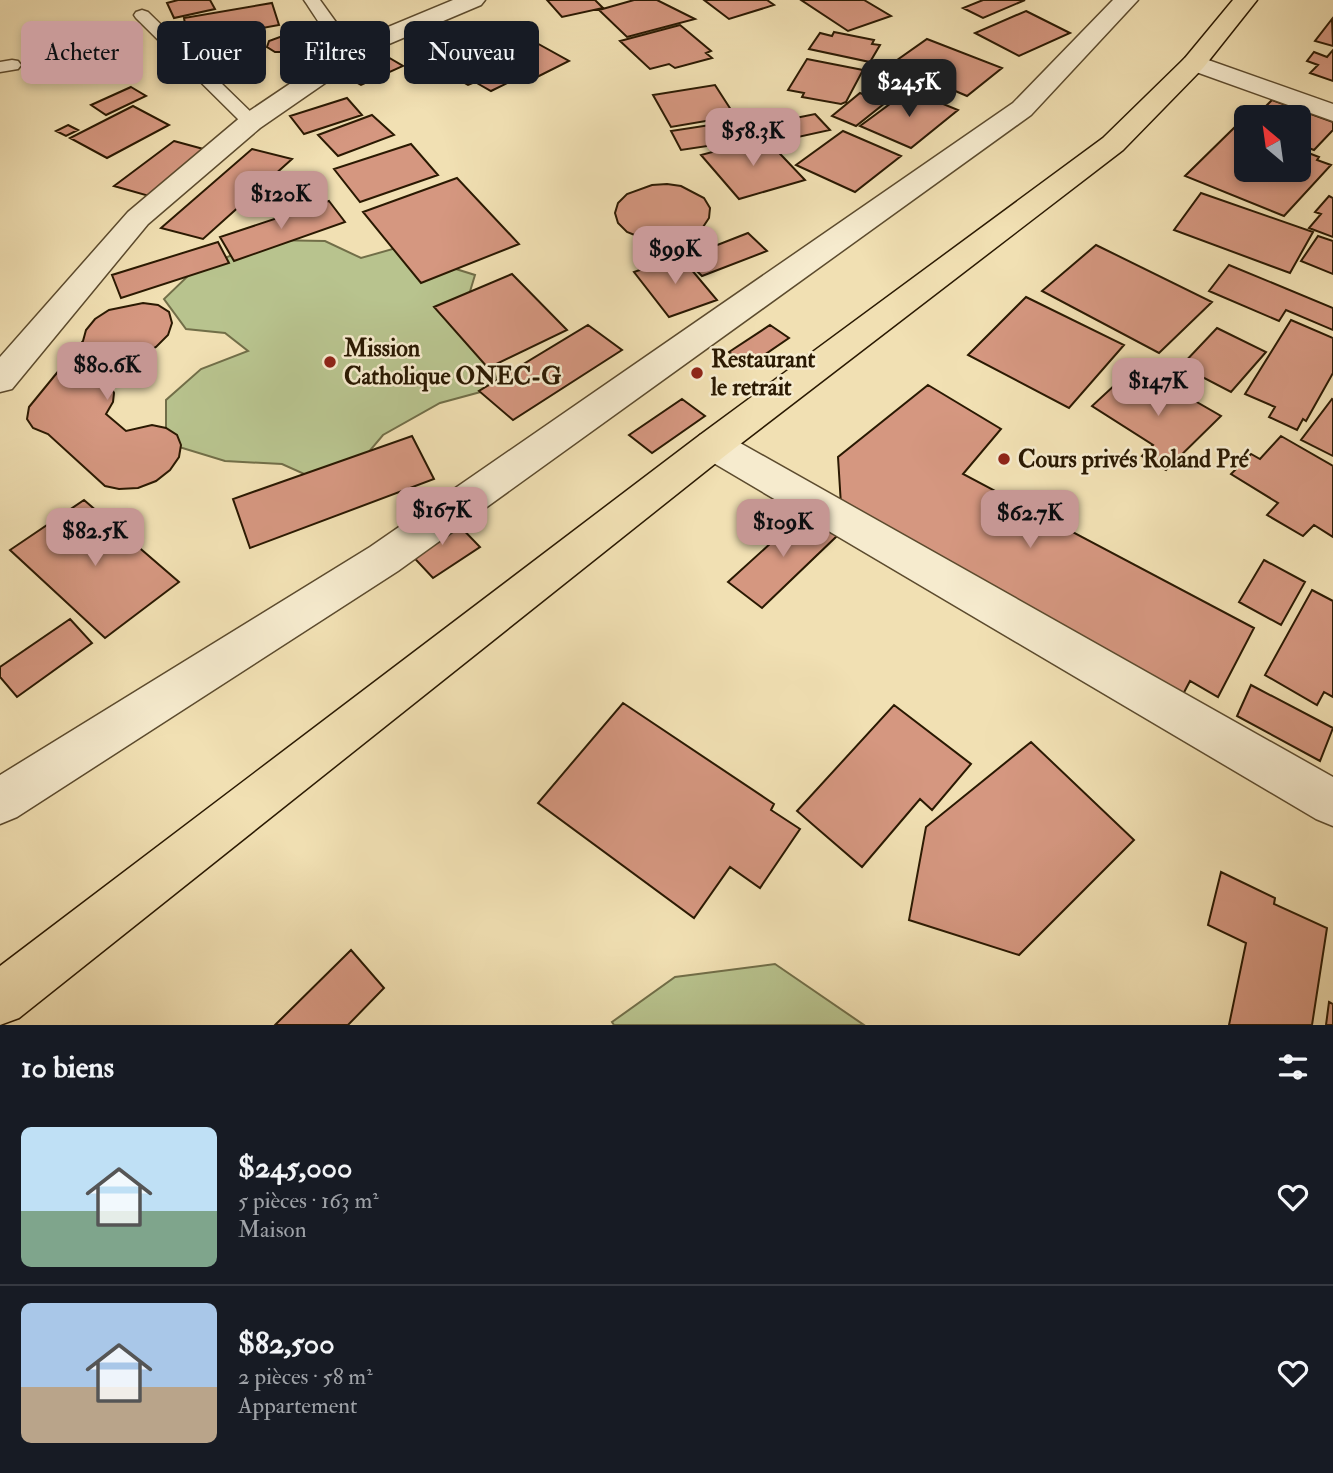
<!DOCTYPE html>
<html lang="fr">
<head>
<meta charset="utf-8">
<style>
  :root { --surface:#171b24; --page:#20242c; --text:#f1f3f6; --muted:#9ea1a6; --line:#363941; --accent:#c59692 }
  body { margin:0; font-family:"IM FELL Double Pica",serif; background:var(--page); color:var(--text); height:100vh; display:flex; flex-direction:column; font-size:26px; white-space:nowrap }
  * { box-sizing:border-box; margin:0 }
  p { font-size:23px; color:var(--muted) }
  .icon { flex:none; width:38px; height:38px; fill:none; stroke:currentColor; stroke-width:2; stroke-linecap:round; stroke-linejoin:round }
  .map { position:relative; height:1025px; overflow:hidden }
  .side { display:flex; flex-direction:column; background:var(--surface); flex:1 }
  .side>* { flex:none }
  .guide { position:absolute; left:21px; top:21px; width:700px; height:63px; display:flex; gap:14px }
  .needle { width:46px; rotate:331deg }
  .tools { position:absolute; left:1234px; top:105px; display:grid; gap:14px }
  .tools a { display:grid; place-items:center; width:77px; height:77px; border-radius:10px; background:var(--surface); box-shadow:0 4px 10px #0003; font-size:35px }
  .price { position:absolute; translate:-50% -60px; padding:0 16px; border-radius:14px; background:var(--accent); color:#111; font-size:23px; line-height:46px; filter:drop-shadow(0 2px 4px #0008) }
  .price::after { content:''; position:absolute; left:50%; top:42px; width:21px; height:16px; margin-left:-10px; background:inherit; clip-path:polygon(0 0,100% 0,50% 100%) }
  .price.selected { background:#222; color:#fff }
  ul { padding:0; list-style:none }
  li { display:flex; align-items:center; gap:21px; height:175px; padding:0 21px }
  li+li { border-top:2px solid var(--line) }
  li span { display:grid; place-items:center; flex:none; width:196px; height:140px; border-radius:10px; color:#555 }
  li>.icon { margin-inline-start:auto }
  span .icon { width:84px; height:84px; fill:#fffc; stroke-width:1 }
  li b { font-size:30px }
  h2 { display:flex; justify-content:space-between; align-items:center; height:84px; padding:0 21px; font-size:30px }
  .chip { padding:0 24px; border-radius:10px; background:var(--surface); box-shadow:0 4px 10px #0003; font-size:24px; line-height:63px }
  .chip.selected { background:var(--accent); color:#111 }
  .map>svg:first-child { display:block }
  .green { fill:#b8c38e; stroke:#716e48; stroke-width:2 }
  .building { fill:#d59780; stroke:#2a1902; stroke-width:2 }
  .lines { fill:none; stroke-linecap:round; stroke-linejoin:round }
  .service-casing { stroke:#5c4b2e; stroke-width:3 }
  .minor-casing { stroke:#5c4b2e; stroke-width:3 }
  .primary-casing { stroke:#2a1902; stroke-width:3 }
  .service { fill:#f6ebce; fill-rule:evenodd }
  .minor { fill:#f6ebce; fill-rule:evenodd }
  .primary { fill:#f1e0b3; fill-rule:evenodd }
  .poi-dot { fill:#8f2418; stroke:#f6ebce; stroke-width:2.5 }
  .labels { text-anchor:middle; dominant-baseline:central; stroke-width:5; stroke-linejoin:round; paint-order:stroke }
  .poi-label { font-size:24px; font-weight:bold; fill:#2a1902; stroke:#f6ebce; text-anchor:start }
</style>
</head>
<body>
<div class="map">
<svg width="1333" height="1025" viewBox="0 0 1333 1025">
  <rect width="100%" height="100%" fill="#f1e0b3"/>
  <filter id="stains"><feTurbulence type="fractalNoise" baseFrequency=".00286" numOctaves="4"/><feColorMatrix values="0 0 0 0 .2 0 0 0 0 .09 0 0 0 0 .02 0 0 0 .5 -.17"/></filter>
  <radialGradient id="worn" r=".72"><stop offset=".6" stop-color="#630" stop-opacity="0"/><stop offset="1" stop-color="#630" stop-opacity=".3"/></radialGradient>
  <path class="green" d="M269,240L325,241L361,258L410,244L440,264L475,275L465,308L488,352L499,387L440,403L383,435L362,460L313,478L282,464L225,461L166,443V400L201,369L248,351L225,333L186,329L164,299L193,271Z
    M775,964L864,1025H614L612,1022L675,977Z"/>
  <path class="building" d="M178,0H210L215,9L174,18L167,3Z
    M547,0H595L603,8L562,17Z
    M634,0H657L695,19L627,37L599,10Z
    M704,0H767L774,5L729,19Z
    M801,0H864L891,16L848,31Z
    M983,0H1025L983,18L963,8Z
    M272,3L279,25L188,41L184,18Z
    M1026,11L1070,33L1019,56L975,33Z
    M1332,19L1333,46L1315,41Z
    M680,25L711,51L706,53L712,58L675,68L669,64L650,69L620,41Z
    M515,31L569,61L535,78L528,73L491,91L475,82L468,85L447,73L455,70L439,60L486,35L495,40Z
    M834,32L874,40L872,44L880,45L870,62L809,49L820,33L832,36Z
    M288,34L298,35L304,39V44L286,52H275L267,47L269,41Z
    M927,39L1002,68L967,96L953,90L950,93L894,70L897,68L890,65Z
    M1333,50V81L1310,73L1318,65L1307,61L1314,52L1327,57Z
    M381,53L403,66L361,85L338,72Z
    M807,59L863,70L846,102L841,104L802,97L804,93L788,90Z
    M715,85L735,116L671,127L653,95Z
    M131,87L146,96L106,115L91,105Z
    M909,90L958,110L911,148L860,126Z
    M860,93L885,103L856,126L832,116Z
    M347,98L362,115L304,134L290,116Z
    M1272,100L1333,122V130L1314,150L1298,144V117H1255Z
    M133,106L169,125L107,158L70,138Z
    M815,114L830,130L789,139L776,122Z
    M372,115L394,135L338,156L318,135Z
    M769,116L781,135L681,150L671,131Z
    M1238,124L1246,127V170H1298V149L1319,157L1317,160L1331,165L1284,216L1185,176Z
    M68,125L78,130L66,136L56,131Z
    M843,131L901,156L855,192L796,165Z
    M765,138L805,180L739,199L701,155Z
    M174,141L207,150L149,196L114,186Z
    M411,144L438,175L360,202L334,169Z
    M252,149L292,159L203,239L161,228Z
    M457,178L519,244L421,283L363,212Z
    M667,184L681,186L704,198L710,208L709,218L703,227L691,235L675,240L658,241L642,238L627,232L618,223L615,213L618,203L627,194L652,185Z
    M1201,193L1313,232L1290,273L1174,230Z
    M1329,196L1333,198V237L1309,228L1321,214L1315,212Z
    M329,201L345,222L234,261L220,237Z
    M748,233L767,251L702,276L684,258Z
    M1318,236L1333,241V274L1301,261Z
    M218,242L229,263L121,298L112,275Z
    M1096,245L1212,302L1159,353L1042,291Z
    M680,256L717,300L669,317L634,272Z
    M1229,265L1333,308V330L1286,310L1279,321L1209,291Z
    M512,274L567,330L488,368L434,307Z
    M1026,297L1124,345L1069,408L968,355Z
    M143,303L158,305L169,312L172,323L168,335L156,347L139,356L115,360L101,379L110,385L114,393L113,402L106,414L126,431L152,425L166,428L177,435L181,445L179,457L170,470L156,481L138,488L119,489L105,486L48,434L33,428L27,419L29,407L83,341L86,330L95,319L109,310Z
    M1291,320L1333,338V373L1306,421L1303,419L1297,430L1269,417L1275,407L1245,394Z
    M588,325L622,350L513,420L479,391Z
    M770,325L789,338L748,366L729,352Z
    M1217,328L1266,352L1231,392L1181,366Z
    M1148,374L1221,416L1166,470L1142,456L1153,445L1092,406L1118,382L1130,390Z
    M928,385L1001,429L963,474L1254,628L1218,697L1190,681L1180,700L841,505L838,457Z
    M682,399L705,416L652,453L629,435Z
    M1332,399L1333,400V456L1301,440Z
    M412,436L434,479L250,548L233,499Z
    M1281,436L1333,466V537L1314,525L1303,536L1267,515L1278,503L1231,474L1251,454L1260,459Z
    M84,500L179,582L105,638L10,550Z
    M806,511L839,534L762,608L728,582Z
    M451,517L480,547L433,578L404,547Z
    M1264,560L1305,582L1281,625L1239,602Z
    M1312,590L1333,601V697L1324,692L1317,705L1265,675Z
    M70,619L92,643L17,697L0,677V667Z
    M1251,685L1333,728L1320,761L1237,716Z
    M623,703L774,804L771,810L800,829L760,888L730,867L694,918L538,803Z
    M894,705L971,764L932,810L920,799L862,867L797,811Z
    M1031,742L1134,840L1019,955L909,920L926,827Z
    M1221,872L1275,898L1274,904L1327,928L1312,1025H1229L1246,943L1208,925Z
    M351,950L384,988L348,1025H275Z
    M1329,1002L1333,1004V1025H1326Z"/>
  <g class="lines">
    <defs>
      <path id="service" d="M304,0H320L343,32L367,43L369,47L367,51C337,58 318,20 304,0Z
        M142,10L148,12L257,118L260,122L257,126H245L136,18L134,15L136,12Z
        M12,60L18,61L21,65L18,69L0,72V62Z"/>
      <path id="minor" d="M453,0H485L481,5L370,52L260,128L148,224L12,389L0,392V357L128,212L242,116L352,42Z
        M1113,0H1138L1031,115L398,571L17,817L0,824V775L370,547L1013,103Z
        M1194,55L1333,104V121L1185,68L1181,63L1185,58Z
        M713,431L726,435L1333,777V826L1316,819L700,455L695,445L700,435Z"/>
      <path id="primary" d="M1233,0H1257L1203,68L1123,150L726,455L19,1018L0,1025V966L700,435L1103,138L1185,58Z"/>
    </defs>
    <use href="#service" class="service-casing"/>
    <use href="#minor" class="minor-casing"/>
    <use href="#primary" class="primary-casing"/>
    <use href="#service" class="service"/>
    <use href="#minor" class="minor"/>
    <use href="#primary" class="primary"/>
  </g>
  <g class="poi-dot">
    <circle cx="330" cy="362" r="7"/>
    <circle cx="697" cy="373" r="7"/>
    <circle cx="1004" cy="459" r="7"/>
  </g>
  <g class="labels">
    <g class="poi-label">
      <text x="344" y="348">Mission<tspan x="344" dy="28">Catholique ONEC-G</tspan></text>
      <text x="711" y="359">Restaurant<tspan x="711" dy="28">le retrait</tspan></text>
      <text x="1018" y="459">Cours privés Roland Pré</text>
    </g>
  </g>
  <rect width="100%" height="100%" filter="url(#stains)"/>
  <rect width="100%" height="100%" fill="url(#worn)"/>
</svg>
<div class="tools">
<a><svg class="needle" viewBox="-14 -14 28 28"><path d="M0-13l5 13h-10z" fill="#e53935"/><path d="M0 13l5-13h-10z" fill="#9ea1a6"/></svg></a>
</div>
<b class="price selected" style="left:909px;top:119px">$245K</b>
<b class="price" style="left:753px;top:168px">$58.3K</b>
<b class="price" style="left:281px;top:231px">$120K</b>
<b class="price" style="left:675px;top:286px">$99K</b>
<b class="price" style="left:107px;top:402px">$80.6K</b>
<b class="price" style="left:1158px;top:418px">$147K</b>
<b class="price" style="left:442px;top:547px">$167K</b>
<b class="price" style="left:1030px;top:550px">$62.7K</b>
<b class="price" style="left:783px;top:559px">$109K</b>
<b class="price" style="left:95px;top:568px">$82.5K</b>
<div class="guide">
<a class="chip selected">Acheter</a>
<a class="chip">Louer</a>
<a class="chip">Filtres</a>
<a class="chip">Nouveau</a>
</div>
</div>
<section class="side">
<h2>10 biens<svg class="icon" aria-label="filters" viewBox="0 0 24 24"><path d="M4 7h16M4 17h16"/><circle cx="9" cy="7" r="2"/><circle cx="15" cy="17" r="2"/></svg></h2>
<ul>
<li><span style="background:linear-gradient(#bfe0f5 60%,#7fa58c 0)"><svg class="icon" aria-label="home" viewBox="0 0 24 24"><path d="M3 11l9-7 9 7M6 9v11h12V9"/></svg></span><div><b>$245,000</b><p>5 pièces · 163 m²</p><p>Maison</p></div><svg class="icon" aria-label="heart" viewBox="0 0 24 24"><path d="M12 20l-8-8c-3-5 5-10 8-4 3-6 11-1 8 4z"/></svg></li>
<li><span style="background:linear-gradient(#a9c7e8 60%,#b9a48a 0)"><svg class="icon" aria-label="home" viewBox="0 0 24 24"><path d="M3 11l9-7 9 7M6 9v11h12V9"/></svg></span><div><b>$82,500</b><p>2 pièces · 58 m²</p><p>Appartement</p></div><svg class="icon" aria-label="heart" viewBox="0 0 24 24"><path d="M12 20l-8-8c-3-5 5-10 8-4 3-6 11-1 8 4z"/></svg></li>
</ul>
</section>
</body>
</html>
